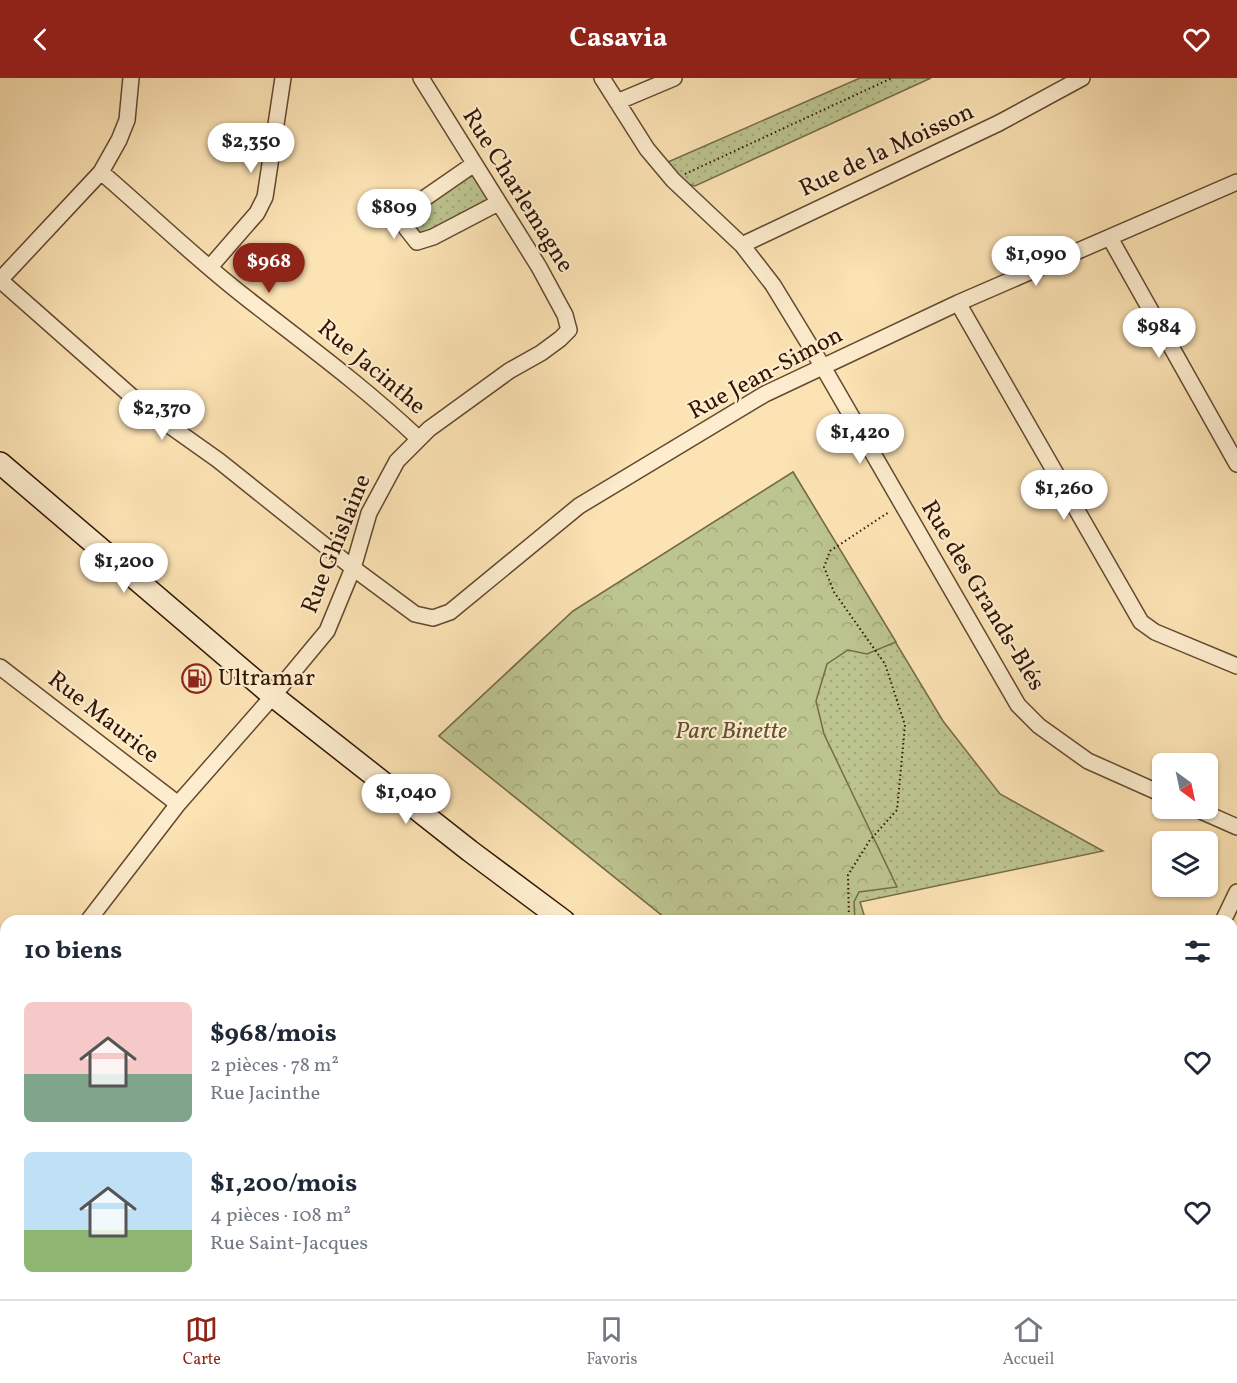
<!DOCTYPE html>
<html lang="fr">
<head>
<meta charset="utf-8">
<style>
  :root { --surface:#fff; --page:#f2f2f3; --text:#1f2937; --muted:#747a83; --line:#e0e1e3; --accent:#8f2418 }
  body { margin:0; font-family:Vollkorn,serif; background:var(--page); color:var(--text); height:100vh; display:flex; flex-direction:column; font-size:22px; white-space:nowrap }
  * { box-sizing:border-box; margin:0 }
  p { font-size:20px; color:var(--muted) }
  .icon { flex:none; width:33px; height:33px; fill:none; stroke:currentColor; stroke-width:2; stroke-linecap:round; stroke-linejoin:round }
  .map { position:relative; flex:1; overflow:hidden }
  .side { position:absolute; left:0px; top:837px; width:1238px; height:384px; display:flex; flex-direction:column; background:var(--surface); border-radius:18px 18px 0 0; box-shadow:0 2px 4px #0004 }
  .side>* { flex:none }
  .needle { width:39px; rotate:147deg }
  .tools { position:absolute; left:1152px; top:675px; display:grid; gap:12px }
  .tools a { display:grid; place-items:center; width:66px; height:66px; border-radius:9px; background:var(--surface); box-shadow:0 2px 4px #0004; font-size:30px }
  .price { position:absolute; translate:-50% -51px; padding:0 14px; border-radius:21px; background:#fff; color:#222; font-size:20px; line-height:39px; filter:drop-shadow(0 2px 3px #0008) }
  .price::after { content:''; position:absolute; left:50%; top:36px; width:18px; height:14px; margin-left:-9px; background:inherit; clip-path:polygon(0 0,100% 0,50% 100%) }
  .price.current { background:var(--accent); color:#fff }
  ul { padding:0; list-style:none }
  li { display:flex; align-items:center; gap:18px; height:150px; padding:0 24px }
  li span { display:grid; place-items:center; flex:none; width:168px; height:120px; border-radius:9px; color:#555 }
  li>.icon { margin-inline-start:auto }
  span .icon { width:72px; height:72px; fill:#fffc; stroke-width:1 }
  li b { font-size:26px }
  h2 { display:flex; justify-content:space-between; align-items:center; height:72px; padding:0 24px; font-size:26px }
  header { display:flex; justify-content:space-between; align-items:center; height:78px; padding:0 24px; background:var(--accent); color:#fff; font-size:27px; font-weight:700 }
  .tab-bar { display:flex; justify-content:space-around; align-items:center; height:84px; border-top:2px solid var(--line); background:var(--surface); font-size:16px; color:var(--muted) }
  .tab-bar a { display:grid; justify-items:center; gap:3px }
  .tab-bar .current { color:var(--accent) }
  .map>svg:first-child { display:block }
  .grass { fill:url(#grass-dots); stroke:#766c49; stroke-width:1.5 }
  .forest { fill:url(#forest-crowns); stroke:#766c49; stroke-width:1.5 }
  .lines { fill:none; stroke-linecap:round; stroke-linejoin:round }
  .street-casing { stroke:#64482f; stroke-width:18 }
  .secondary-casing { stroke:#311503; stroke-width:24 }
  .path { stroke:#311503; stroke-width:2; stroke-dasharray:1.5 3; stroke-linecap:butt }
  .street { stroke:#fdedce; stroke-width:15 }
  .secondary { stroke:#fdedce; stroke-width:21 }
  .labels { text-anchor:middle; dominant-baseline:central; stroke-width:4.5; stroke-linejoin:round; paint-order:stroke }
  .street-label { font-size:24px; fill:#311503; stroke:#fdedce }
  .poi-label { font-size:24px; fill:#311503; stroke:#fdedce; text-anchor:start }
  .park-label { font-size:24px; font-style:italic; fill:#625234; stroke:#fdedce }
</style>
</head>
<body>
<header><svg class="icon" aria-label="back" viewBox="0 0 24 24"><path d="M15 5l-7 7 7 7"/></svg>Casavia<svg class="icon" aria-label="heart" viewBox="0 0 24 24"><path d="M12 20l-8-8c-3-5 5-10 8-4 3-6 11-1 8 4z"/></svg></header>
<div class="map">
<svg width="1237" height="1221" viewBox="0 0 1237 1221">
  <defs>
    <pattern id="grass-dots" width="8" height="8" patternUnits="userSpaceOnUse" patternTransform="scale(1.5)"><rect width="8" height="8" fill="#bcc48f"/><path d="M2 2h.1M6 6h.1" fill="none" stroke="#a2a87a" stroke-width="1.8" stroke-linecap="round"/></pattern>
    <pattern id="forest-crowns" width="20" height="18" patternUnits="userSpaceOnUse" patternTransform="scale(1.5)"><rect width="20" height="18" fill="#bcc48f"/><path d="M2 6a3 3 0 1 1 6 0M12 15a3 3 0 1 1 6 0" fill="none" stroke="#a2a87a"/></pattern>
  </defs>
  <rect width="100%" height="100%" fill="#fce3b4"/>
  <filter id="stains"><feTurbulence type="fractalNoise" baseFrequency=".00333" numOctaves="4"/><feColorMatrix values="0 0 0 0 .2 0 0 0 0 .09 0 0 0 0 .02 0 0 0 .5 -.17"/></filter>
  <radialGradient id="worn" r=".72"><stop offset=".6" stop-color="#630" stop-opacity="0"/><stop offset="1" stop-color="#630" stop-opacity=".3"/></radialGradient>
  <path class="grass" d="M860,0H931L695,108L673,102L668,84Z
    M474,86L498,125L417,164L409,131Z
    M793,394L943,643L1000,716L1103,773L860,824L866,843H669L439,658L573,533Z"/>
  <path class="forest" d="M793,394L896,564L867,576L848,572L827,586L816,623L824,656L897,809L859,814L854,824L855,843H669L439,658L573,533Z"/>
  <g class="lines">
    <defs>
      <path id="street" d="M131,0L127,42L119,62L101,94L0,202L146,331L218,382L353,490L415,536L433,540L450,534L579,428L765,316L958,225L1237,104
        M602,0L647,71L673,102L742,167L773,207L823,289L1018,627L1039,648L1088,683L1162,716
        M617,24L674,0
        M474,86L409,131L406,150L417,164L433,159L498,125
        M101,94C150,136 197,182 249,222C308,268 364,309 418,360
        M1110,160L1237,386
        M742,167L999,45L1082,0
        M210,189L257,135L265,119L283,0
        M958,225L1141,544L1155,554L1237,588
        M0,589L178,726
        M1194,730L1237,749
        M88,843L178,726L273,618L327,553L353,490L369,435L397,383L429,351L509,293L541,275L560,261L569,252L565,237L539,189L421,0
        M1223,843L1237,814
        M1232,885L1237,888
        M0,954L6,948
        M1232,1094L1237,1088
        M0,1112L6,1116
        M215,1215L221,1221
        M13,1221L16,1215
        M363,1221L375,1215
        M1117,1221L1122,1215"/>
      <path id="secondary" d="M0,385L273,618L470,773L564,843
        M981,1215L987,1221"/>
    </defs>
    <use href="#street" class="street-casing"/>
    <use href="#secondary" class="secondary-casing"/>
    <path class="path" d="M685,96L892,0
      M849,843L848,797L870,762L897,732L905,647L885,586L834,514L824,489L830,473L889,434"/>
    <use href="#street" class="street"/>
    <use href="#secondary" class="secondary"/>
  </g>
  <defs>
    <symbol id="fuel-ring" viewBox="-11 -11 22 22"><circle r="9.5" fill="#fdedce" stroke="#8f2418" stroke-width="1.5"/><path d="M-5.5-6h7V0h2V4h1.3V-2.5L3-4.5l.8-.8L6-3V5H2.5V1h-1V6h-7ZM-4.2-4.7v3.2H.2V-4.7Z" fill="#8f2418"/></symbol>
  </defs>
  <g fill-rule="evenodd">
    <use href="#fuel-ring" x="180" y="584" width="33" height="33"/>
  </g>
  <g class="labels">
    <g class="street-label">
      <text transform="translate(887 73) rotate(-25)">Rue de la Moisson</text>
      <text transform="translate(517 113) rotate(58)">Rue Charlemagne</text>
      <text transform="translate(371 290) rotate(40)">Rue Jacinthe</text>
      <text transform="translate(766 296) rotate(-28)">Rue Jean-Simon</text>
      <text transform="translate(337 466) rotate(-68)">Rue Ghislaine</text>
      <text transform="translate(982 518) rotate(59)">Rue des Grands-Blés</text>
      <text transform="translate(103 640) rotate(38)">Rue Maurice</text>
    </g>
    <g class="poi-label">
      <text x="218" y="601">Ultramar</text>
    </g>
    <g class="park-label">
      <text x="731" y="654">Parc Binette</text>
    </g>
  </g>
  <rect width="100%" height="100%" filter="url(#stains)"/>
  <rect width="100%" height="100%" fill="url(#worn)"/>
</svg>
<div class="tools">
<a><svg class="needle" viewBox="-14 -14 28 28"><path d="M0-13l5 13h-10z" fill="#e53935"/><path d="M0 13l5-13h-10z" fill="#747a83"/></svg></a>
<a><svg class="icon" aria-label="layers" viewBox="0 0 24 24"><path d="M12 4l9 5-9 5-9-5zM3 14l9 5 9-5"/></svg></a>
</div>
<b class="price" style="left:251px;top:96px">$2,350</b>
<b class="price" style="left:394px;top:162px">$809</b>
<b class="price" style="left:1036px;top:209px">$1,090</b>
<b class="price current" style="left:269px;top:216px">$968</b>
<b class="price" style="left:1159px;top:281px">$984</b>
<b class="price" style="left:162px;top:363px">$2,370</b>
<b class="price" style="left:860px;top:387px">$1,420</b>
<b class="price" style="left:1064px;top:443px">$1,260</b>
<b class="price" style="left:124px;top:516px">$1,200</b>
<b class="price" style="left:406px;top:747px">$1,040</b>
<section class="side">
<h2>10 biens<svg class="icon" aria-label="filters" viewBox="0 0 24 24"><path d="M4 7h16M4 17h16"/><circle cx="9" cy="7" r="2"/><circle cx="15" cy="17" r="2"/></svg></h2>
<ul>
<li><span style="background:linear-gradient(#f6c9c9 60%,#7fa58c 0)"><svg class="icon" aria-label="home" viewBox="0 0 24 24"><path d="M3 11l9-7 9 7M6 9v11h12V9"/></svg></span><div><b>$968/mois</b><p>2 pièces · 78 m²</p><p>Rue Jacinthe</p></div><svg class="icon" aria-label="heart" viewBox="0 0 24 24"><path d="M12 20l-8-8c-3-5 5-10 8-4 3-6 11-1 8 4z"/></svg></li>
<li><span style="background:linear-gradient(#bfe0f5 65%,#8fb573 0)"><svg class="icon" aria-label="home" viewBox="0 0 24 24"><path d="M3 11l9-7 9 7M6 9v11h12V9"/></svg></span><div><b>$1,200/mois</b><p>4 pièces · 108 m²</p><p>Rue Saint-Jacques</p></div><svg class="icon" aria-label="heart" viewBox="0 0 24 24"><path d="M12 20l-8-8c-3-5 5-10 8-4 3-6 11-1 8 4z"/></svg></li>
</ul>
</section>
</div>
<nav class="tab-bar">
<a class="current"><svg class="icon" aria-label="map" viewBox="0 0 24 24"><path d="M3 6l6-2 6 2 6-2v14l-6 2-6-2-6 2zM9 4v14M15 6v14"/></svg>Carte</a>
<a><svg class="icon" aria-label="saved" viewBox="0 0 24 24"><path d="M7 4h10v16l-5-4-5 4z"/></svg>Favoris</a>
<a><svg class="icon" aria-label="home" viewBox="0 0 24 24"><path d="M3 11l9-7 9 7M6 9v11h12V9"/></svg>Accueil</a>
</nav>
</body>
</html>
